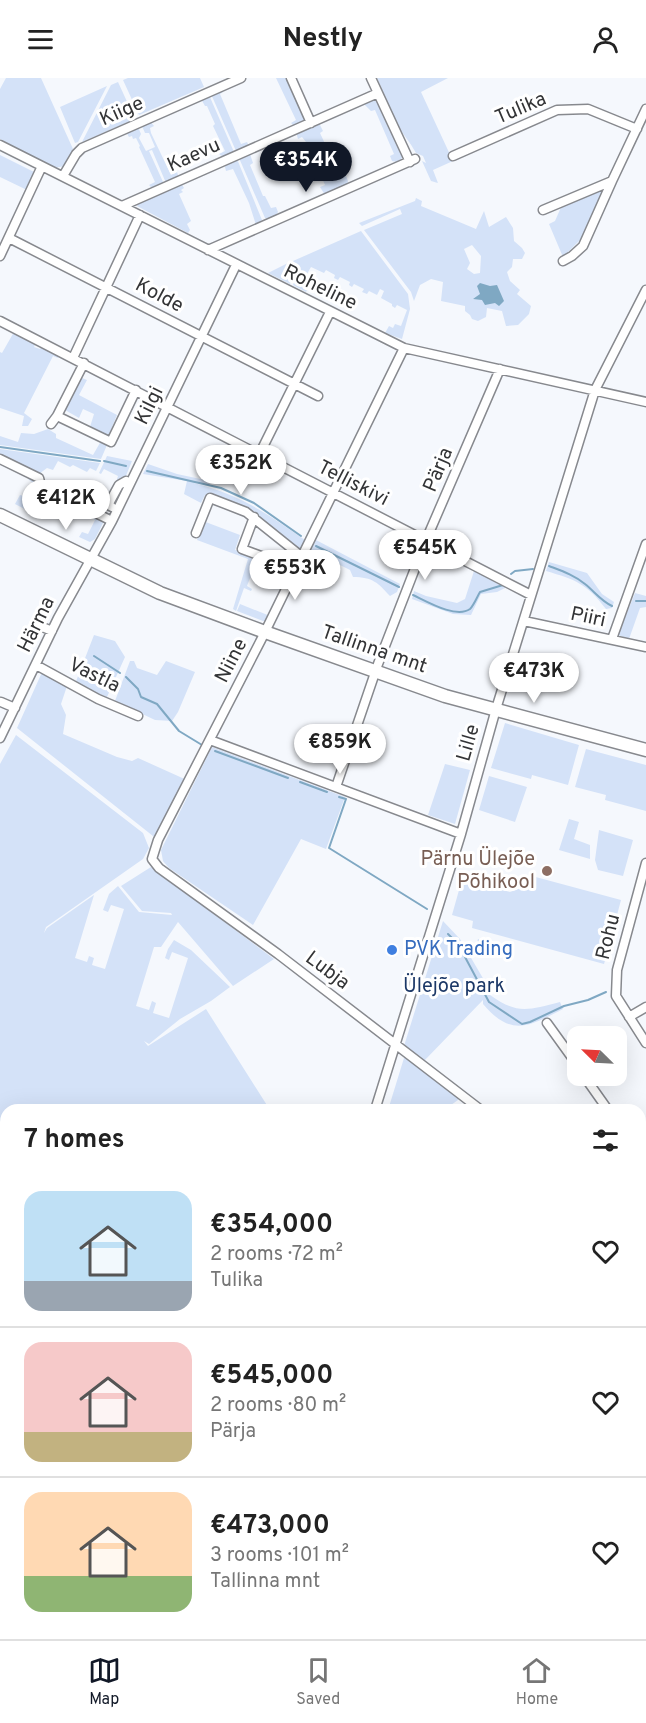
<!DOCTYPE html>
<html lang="en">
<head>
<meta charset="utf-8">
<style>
  :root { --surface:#fff; --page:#f2f2f2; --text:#222; --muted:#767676; --line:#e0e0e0; --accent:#111827 }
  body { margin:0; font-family:Overpass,sans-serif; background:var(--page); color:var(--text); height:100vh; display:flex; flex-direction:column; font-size:22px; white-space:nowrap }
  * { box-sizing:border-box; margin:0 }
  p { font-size:20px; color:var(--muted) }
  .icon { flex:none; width:33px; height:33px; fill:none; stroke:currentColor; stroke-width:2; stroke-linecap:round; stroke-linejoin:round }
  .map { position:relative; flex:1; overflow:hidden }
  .panel { position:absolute; left:0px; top:1026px; width:646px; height:536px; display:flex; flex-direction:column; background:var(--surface); border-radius:18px 18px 0 0; box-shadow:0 6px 24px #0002 }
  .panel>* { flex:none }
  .needle { width:39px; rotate:294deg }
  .fabs { position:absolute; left:567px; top:948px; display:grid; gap:12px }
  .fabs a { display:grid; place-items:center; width:60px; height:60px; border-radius:12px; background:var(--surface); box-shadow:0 6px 24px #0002; font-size:30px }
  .price { position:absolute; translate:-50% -51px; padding:0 14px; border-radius:21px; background:#fff; color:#222; font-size:20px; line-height:39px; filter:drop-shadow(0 2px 3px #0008) }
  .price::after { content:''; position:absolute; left:50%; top:36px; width:18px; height:14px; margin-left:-9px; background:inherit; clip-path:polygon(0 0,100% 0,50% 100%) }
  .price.selected { background:var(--accent); color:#fff }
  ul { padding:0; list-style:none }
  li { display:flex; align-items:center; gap:18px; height:150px; padding:0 24px }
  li+li { border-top:2px solid var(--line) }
  li span { display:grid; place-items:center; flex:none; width:168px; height:120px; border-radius:18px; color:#555 }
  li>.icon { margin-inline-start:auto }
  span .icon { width:72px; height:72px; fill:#fffc; stroke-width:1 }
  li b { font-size:26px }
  h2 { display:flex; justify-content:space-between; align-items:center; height:72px; padding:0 24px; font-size:26px }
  header { display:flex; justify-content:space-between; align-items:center; height:78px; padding:0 24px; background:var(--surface); font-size:27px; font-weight:700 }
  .menu { display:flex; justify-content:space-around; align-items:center; height:84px; border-top:2px solid var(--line); background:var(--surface); font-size:16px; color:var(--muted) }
  .menu a { display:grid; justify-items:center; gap:3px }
  .menu .selected { color:var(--accent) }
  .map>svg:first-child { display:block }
  .green { fill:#d4e2f8; fill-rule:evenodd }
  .water { fill:#7fa8c3 }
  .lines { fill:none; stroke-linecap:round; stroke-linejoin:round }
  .stream { stroke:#7fa8c3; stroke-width:2 }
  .minor-casing { stroke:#87898e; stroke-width:11 }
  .secondary-casing { stroke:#87898e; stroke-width:15 }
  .minor { stroke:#fff; stroke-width:8 }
  .secondary { stroke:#fff; stroke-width:12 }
  .education-dot { fill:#8d6e63; stroke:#fff; stroke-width:2 }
  .shop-dot { fill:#3f7fe0; stroke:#fff; stroke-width:2 }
  .labels { text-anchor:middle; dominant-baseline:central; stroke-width:6; stroke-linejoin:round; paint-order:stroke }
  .street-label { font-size:20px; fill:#333436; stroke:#fff }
  .education-label { font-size:20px; fill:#785e54; stroke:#fff; text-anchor:end }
  .shop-label { font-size:20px; fill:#366cbe; stroke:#fff; text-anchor:start }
  .park-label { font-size:20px; fill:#1c3867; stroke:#fff }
</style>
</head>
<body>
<header><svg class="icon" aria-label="menu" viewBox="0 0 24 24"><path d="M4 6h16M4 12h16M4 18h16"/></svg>Nestly<svg class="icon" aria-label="person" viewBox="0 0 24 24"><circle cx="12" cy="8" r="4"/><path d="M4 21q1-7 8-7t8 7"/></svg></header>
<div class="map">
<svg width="646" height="1561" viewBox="0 0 646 1561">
  <rect width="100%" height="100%" fill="#f5f8fd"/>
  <path class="green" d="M6,0H41L73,71L65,88L54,90L0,61V11Z
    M128,0H200L204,9L139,37L123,2Z
    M276,0H287L305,43L294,48L291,45L296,42Z
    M377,0H448L421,14L453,83L433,92L438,105L431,103L422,83L426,85L423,78L416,75C410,64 402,55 395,44C388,30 384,14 377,0Z
    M118,4L135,41L82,64L111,7Z
    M107,8L78,64L75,65L60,29Z
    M221,13L223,14L220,16L241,66L247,64L248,66L246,69L236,73L211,16Z
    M209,17L234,74L223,79L219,76L225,73L213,48L215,46L207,28H205L201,21Z
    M374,21L379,24L403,78L401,82L397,84L392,83L390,78L394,76L375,32L371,33L364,26Z
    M150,43L154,48L150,50L151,55L171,97L177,94L178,97L177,99L166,105L152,72L149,73L164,106L152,110L149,107L155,104L139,69L140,68L136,60L133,61L132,58L129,59L126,54L138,49L141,56L139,60L146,73L155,69L149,55H145L142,48Z
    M319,45L323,53L320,55L341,100L346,98L348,103L347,107L325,117L320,109L325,107L306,64L302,59L298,61L296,54Z
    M250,76L253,85L250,87L263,118H265L271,130L276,129L278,134C275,139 271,141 265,140L239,80Z
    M0,77L36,95L27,112L0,99Z
    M237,81L262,142L256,147L249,125L233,91L226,93L225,89L226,85Z
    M181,105L184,110L181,112L183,114L179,116L191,143L187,146L190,152L188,155L137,128L138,125Z
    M601,111L603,115L581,161L563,179L549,146L555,143L562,127Z
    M416,120L422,123L421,128L476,151L484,133L489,149L506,139L513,150L514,163L522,170L525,175L522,181H513L512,189L507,194L510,203L520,212L517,216L531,228L529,236L518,247L506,248L502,233L487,230L486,239L478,243L472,241L470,237L465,233V228L441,223L443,204L431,201L420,207L414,223L411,214L364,152L402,136L400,131L362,148L359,145L415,123ZM472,167L481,178L480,195L474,196L467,191L470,185L464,171Z
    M361,153L408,216L410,231L402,261L385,255L389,248L393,250L395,246L401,248L407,232L397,227L395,230L392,228V226L381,220L384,213L380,211L377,217L369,213L367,216L362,214L364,211L354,206L352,209L349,207L350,204L340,199L338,202L334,200L335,197L326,192L324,195L311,189L304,201L309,209L306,214L293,207L298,192L293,183Z
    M290,184L294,193L290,206L268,195Z
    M14,254L36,265L34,269L40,271L42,268L58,277V280L53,278L24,335L32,341L28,348H22L24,338L0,330V274L2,275Z
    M82,300L87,302L79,317L117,337L110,354L113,356L108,359L90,349L94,336L83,331L79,340L65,332C65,320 77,310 82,300Z
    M48,351L56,356V360L93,377L101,363L107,367L101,381L0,367V358L18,364L21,355L34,356Z
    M0,371L100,385L96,393L90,390L87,394L73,387L70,389L58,383L53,392L47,390L39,396L0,377Z
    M107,378L132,383L125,400L118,404H116L118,398L104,391L101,396L99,395Z
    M148,386L177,396L205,402L210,406L194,405C241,417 266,435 305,462L299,473L247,431L205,417L201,425L184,416L187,403L143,396Z
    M29,398L34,400L37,408L49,415L48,418L42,415L34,429L41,433L38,438L15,426L20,417L27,419L33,405L28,401Z
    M91,436L104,443L95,461L90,464L79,459L82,454L88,456L95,442L89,438Z
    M203,443L240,457L235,472L251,476C257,488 251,497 247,508L252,511L251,513L244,510L236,533L233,531L248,481L197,462Z
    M316,462L400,506L397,514L390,518C378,505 373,499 353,499L350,492L310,472Z
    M549,484L587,495L602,516L614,524L612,530L606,531C586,505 576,502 546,493Z
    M474,493L507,509L497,514L481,516L471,537L453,536L412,521L414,513L426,518L457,525L465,521Z
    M635,515L646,518V529L640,530L629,561L618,557Z
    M240,526L270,538L268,543H263L237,533Z
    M94,557L115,563L125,579L107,619L75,606Z
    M130,583H134L137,590L157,597L166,583L195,594L178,634L172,643L155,642L115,623Z
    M43,592L68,605L61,626L66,637L63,656L117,679L132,683L138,680L189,703L158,762L17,650Z
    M505,645L579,667L568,707L532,697L531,701L491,690Z
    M16,657L143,755L149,770L143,781L46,849L44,855L47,850L94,817L75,880L87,884L89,878L94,880L92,887L105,891L124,831L111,827L108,834L103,832L109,816L118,808L139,834L172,837L171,835L142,833L121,808L151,789L274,881L233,908L178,844L161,869H154L136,928L149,932L152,923L156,925L153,935L169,940L188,880L172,874L169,882L165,880L168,871L174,862L191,872L230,909L211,923L180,941L149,966L144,963L148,968L206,931L270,1032H6V1394L0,1397V686Z
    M212,669L345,719L326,771L301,761L253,847L169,790L163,783L161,772Z
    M586,671L646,687V733L605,722L606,717L575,709Z
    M445,686L470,692L455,746L428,737Z
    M489,698L527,709L515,744L479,732Z
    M569,741L579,744L574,761L590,767V781L559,772Z
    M599,752L633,762L623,798L598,792L595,782Z
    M532,798L621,822L604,886L472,850L473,843L452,837L461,805L482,810L484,807L510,814L518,811H528Z
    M443,843L460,861L491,914L490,917C518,937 528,932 560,924L563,931C528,949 511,959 483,926V922L424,983L404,968Z
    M478,861L498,867L494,880L474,874Z
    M404,980H406L458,1020V1022L444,1032H388Z
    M6,1424V1556H141L151,1559L146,1556H303L302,1561H0V1428Z"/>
  <path class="water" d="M480,205L490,208L497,207L504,223L499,228L495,225L485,227L482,222L473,221L480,216L477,208Z"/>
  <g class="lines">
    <path class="stream" d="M0,369L100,383
      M104,383L126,388
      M147,393L221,410L254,425L301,458
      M316,468L399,509
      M549,488C562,493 574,497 585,506C595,514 600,522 612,528
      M511,496L515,493L533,491
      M413,517C426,523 456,541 470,531C474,527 477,519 480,514L503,507
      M636,523H646
      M94,578L120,595
      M126,599L138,611L141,619L157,626L179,653L202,667
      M215,673L288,700
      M300,704L327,714
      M339,719L346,721L329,770L427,831
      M448,856L456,864L465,879L489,924L522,946L530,944L564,928L588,922L606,914"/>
    <defs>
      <path id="minor" d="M291,0L311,45
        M371,0L410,84
        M0,67L404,270L646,324
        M453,78L557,32L588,31L637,51
        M63,98L76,76L82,70L241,0
        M122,128L378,15
        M543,132L612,103L646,31
        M9,160L318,318
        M208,172L415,81
        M0,178L42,88
        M563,183L572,178L583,168L612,103
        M0,243L531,517
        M404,270L261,562L158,762L152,781L159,790L278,876L481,1032
        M73,280L140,137
        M57,338L111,364L136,312
        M51,346L57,338L84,285
        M259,377L330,234
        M0,381L39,400L41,408L112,443
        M112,429L108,427L119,407L126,403
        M254,439L242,471L261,478L256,491L290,502
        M196,455L210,420L246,434L301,478
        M524,543L646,569
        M40,548L52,553
        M612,561L646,466
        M36,587L98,621L138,638
        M1,624L15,630
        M0,660L58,540L112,443L236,187
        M210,662L461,756
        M336,709L378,586L426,462L500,291
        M646,785L617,892L616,918L646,965
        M629,939L646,929
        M547,945L578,988
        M584,998L608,1032
        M375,1032L461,756L496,631L595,312L646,212
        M640,1062L646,1059
        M640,1085L646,1093
        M640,1214L646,1222
        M640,1327L646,1323
        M0,1408L6,1405
        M640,1463L646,1460
        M640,1485L646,1493
        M504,1556L507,1561
        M392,1561L400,1556"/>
      <path id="secondary" d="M0,437L160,515L265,554L445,618L646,672"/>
    </defs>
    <use href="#minor" class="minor-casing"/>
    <use href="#secondary" class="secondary-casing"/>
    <use href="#minor" class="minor"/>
    <use href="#secondary" class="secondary"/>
  </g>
  <circle class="education-dot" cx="547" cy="793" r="6"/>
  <circle class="shop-dot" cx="392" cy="872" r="6"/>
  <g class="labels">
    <g class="street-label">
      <text transform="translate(521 31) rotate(-23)">Tulika</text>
      <text transform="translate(122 34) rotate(-24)">Kiige</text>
      <text transform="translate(194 78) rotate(-24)">Kaevu</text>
      <text transform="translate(320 210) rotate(26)">Roheline</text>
      <text transform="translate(159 218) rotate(28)">Kolde</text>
      <text transform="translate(150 328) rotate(-64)">Kilgi</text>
      <text transform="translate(439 392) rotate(-67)">Pärja</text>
      <text transform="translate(353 406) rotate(27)">Telliskivi</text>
      <text transform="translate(588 540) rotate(12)">Piiri</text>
      <text transform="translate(37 547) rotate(-64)">Härma</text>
      <text transform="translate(374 572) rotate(19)">Tallinna mnt</text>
      <text transform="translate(232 583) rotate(-63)">Niine</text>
      <text transform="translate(94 598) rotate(26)">Vastla</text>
      <text transform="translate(469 665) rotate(-74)">Lille</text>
      <text transform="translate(609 859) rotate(-76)">Rohu</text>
      <text transform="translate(327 893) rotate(37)">Lubja</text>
    </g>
    <g class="education-label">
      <text x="535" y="782">Pärnu Ülejõe<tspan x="535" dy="23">Põhikool</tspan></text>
    </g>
    <g class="shop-label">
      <text x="404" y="872">PVK Trading</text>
    </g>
    <g class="park-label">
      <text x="454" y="909">Ülejõe park</text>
    </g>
  </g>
</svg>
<div class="fabs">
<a><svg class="needle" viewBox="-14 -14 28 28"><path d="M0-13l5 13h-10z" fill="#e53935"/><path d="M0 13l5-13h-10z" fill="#767676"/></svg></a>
</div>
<b class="price selected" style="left:306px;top:115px">€354K</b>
<b class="price" style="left:241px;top:418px">€352K</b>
<b class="price" style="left:66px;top:453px">€412K</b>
<b class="price" style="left:425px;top:503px">€545K</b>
<b class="price" style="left:295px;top:523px">€553K</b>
<b class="price" style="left:534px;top:626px">€473K</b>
<b class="price" style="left:340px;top:697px">€859K</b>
<section class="panel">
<h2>7 homes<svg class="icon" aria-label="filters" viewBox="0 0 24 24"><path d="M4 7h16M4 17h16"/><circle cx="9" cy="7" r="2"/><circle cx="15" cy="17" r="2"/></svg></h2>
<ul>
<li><span style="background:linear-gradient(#bfe0f5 75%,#9aa5b1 0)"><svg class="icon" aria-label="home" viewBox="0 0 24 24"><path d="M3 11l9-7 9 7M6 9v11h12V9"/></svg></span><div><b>€354,000</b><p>2 rooms · 72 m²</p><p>Tulika</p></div><svg class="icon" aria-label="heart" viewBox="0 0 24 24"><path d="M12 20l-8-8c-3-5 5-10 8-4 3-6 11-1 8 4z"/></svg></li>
<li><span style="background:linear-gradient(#f6c9c9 75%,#c2b280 0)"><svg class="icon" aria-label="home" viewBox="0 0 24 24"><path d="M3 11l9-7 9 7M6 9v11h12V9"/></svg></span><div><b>€545,000</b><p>2 rooms · 80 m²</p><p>Pärja</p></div><svg class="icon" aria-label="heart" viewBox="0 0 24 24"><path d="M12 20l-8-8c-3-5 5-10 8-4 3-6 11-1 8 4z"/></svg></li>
<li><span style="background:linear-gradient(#ffd9b3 70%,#8fb573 0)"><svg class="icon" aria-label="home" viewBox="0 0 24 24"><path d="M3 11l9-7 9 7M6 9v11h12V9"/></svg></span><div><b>€473,000</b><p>3 rooms · 101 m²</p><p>Tallinna mnt</p></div><svg class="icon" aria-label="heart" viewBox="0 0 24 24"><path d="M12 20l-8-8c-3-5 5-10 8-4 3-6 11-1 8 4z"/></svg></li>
</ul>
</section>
</div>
<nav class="menu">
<a class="selected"><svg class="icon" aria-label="map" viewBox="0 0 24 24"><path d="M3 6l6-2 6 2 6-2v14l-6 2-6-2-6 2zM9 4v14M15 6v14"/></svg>Map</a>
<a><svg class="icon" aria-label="saved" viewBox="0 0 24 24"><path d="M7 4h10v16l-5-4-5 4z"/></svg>Saved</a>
<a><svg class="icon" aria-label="home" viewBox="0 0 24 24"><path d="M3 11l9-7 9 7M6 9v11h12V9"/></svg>Home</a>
</nav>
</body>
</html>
